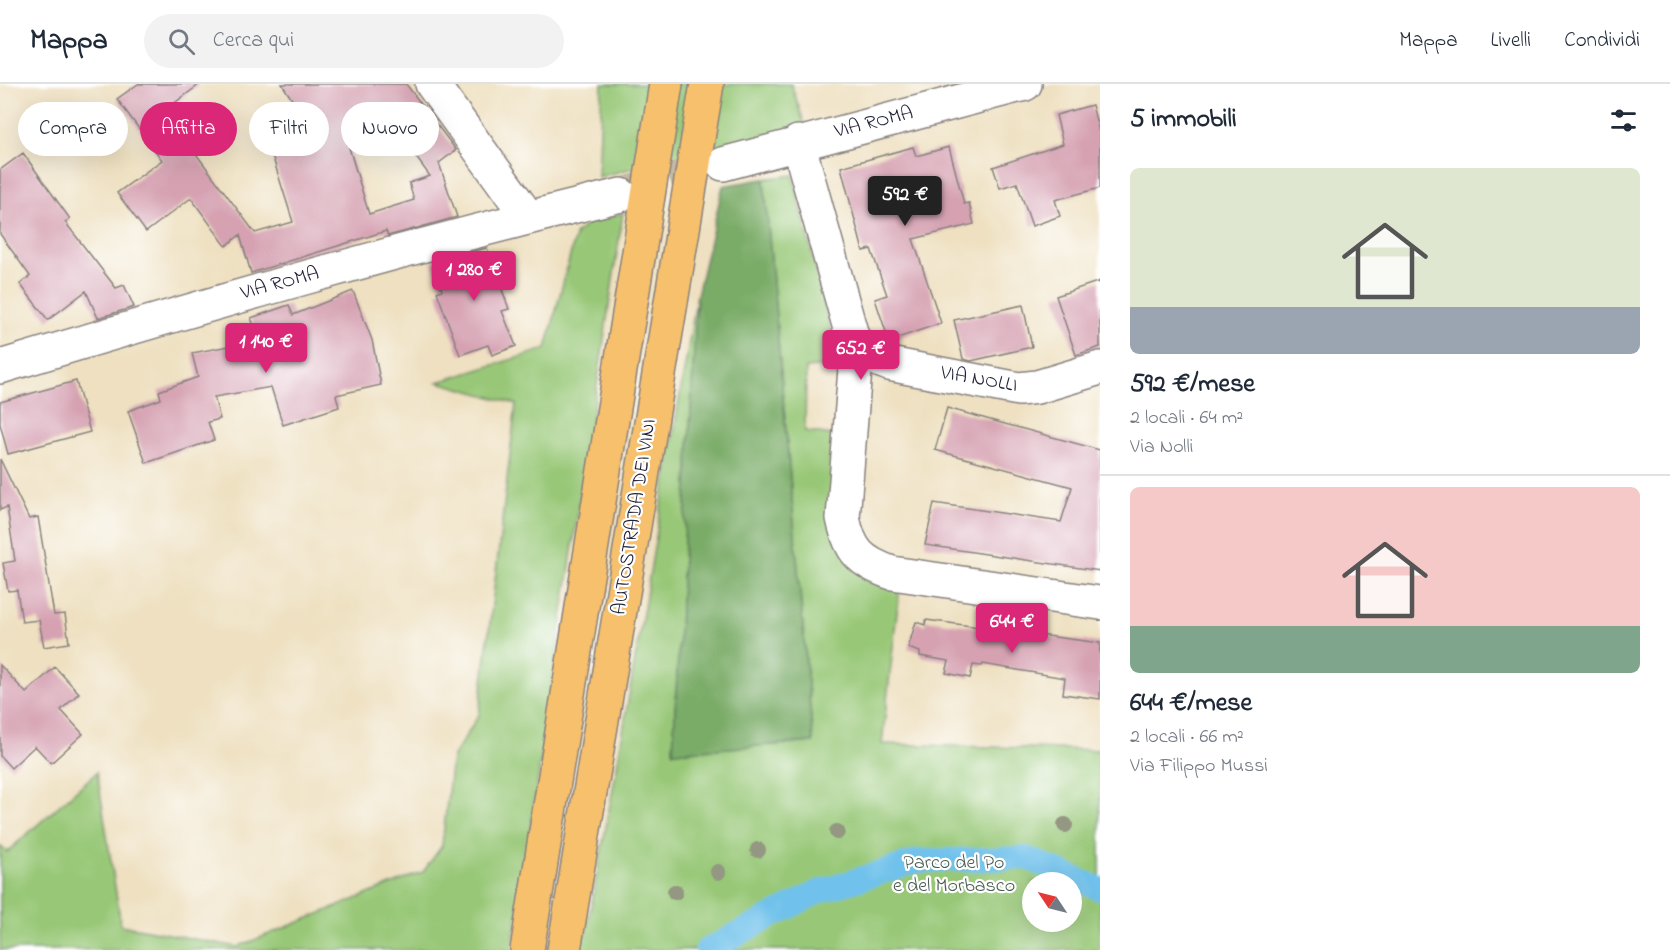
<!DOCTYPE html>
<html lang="it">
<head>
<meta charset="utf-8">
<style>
  :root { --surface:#fff; --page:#f2f2f3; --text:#1f2937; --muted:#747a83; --line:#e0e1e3; --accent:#db2777 }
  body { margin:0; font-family:"Indie Flower",sans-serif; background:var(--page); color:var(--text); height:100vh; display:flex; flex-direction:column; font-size:22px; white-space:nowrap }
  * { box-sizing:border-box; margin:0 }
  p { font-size:20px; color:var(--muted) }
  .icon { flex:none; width:33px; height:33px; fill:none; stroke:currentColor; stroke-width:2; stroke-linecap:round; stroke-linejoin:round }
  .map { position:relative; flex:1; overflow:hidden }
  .drawer { display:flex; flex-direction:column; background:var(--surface); width:570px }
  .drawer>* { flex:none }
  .hud { position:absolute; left:18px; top:18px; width:570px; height:54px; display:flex; gap:12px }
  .needle { width:39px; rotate:305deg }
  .tools { position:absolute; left:1022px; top:788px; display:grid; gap:12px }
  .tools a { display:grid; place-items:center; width:60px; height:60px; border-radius:50%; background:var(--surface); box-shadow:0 6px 24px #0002; font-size:30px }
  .price { position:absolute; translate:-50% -51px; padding:0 14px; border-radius:6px; background:var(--accent); color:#fff; font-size:20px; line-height:39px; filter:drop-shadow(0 2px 3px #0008) }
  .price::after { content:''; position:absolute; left:50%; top:36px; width:18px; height:14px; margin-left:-9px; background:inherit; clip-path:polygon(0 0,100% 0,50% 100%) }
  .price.current { background:#222; color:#fff }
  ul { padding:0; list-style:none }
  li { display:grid; align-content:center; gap:12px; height:318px; padding:0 30px }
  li+li { border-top:2px solid var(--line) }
  li span { display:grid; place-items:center; height:186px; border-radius:9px; color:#555 }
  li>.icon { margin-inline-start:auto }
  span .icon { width:108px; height:108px; fill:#fffc; stroke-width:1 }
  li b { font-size:26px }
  h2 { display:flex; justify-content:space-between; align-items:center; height:72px; padding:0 30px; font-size:26px }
  .tag { padding:0 21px; border-radius:27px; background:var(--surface); box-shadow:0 6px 24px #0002; font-size:21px; line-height:54px }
  .tag.current { background:var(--accent); color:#fff }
  header { display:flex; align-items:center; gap:36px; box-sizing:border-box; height:84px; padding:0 30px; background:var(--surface); border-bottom:2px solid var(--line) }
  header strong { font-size:28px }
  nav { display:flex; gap:33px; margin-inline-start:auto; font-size:21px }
  .search { width:420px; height:54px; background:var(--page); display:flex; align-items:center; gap:15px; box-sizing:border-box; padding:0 21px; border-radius:33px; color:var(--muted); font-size:22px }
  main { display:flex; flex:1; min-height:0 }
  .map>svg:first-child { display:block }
  .green { fill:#98c877; stroke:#5d7559; stroke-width:1.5; fill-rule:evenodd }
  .forest { fill:#7aac68; stroke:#4e6752; stroke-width:1.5 }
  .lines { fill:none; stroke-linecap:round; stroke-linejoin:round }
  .canal { stroke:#70c1eb; stroke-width:24 }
  .building { fill:#d6a2b2; fill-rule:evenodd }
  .minor-tunnel { stroke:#c5baa5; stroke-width:33; stroke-dasharray:33 16; stroke-linecap:butt }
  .minor-casing { stroke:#88817e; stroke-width:36 }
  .highway-casing { stroke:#88817e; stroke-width:36 }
  .minor { stroke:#fff; stroke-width:33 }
  .highway { stroke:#f7c06c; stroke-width:33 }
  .tree { fill:#949782 }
  .labels { text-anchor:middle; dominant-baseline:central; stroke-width:4.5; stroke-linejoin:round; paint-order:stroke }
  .street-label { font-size:20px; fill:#22223b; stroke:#fff }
  .park-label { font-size:20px; fill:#4b5c50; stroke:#fff }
</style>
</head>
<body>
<header>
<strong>Mappa</strong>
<div class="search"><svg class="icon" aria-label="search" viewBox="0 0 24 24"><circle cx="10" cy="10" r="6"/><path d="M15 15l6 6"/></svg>Cerca qui</div>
<nav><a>Mappa</a><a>Livelli</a><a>Condividi</a></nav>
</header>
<main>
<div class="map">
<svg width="1100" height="866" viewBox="0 0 1100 866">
  <rect width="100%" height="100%" fill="#fff"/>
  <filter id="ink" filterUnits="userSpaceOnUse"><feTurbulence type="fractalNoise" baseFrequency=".0167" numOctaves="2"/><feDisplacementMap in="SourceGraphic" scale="12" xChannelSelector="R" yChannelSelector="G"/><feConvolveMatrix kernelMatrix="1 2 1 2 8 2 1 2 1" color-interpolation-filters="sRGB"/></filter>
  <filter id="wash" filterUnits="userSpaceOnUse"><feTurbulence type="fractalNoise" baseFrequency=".008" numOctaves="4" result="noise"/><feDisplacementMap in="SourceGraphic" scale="24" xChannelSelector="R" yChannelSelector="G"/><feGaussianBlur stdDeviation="1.35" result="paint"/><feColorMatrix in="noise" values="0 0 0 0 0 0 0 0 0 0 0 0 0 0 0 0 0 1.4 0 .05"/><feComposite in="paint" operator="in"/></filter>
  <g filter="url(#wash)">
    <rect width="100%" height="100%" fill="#eee0c0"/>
    <path class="green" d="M602,0H791L805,41L598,93Z
      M793,91L839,281L806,284L805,347L839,352L833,442L900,501L882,660L1100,666V866H534L586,850L616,688L697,211L673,668L813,658L764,95ZM1032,798H1071V837H1032Z
      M623,129L512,866H0V762L7,768L97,688L121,841L237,863L423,788L442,762L452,674L479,631L516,320L438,298L546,265L576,149L589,139Z"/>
    <path class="forest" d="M764,95L813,658L673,668L697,211L723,102Z"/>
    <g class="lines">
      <path class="canal" d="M707,866L818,808L917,777L1027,774L1100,805"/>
    </g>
    <g id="blocks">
      <path class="building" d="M138,0H200L164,27L255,149L293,138L272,71L303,62L290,42L304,34L282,0H406L456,66L439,79L457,133L388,152L386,147L251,189L240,151L226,162L191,114L146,148L117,109L162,76L117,15ZM382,27L430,92L409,99L414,116L369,130L345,50Z
        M1092,21L1100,52V104L1055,116L1060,132L1032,142L1017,99L1000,104L993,83L1063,60L1056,31Z
        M913,63L916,72L949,63L964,120L969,119L974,140L913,155L941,239L889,257L875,215L887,211L871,165L863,167L841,83Z
        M23,69L70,135L65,138L116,204L124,201L134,223L98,234L86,207L48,236L20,200L30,192L0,150V86Z
        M487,164L509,225L502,227L516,262L492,271L488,261L460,271L437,208L442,206L432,178Z
        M1100,197V263L1076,271L1056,212Z
        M353,207L372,256L381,301L336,311L339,323L283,341L271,303L214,313L220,335L208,338L214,356L146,379L128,327L161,315L159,307L198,293L192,269L234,261L231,248L255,244L251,234L289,221L293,231Z
        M1023,221L1032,263L971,277L963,275L954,236Z
        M76,297L90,348L8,370L0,340V318Z
        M947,324L1100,366V487L925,461L934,419L1061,438L1072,403L935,366Z
        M0,375L29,435L38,433L54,531L65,530L69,559L44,563L39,536L22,538L17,506L8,507L3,479L15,477L7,423L0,426Z
        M926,536L1100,559V615L1063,610L1065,594L983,580L982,582L973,581L970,594L946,589L949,577L920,572V568L908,564L916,538L925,541Z
        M0,581L26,609L55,583L79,609L61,626L83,650L51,679L35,662L11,684L0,672Z"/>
    </g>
  </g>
  <g filter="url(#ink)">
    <use href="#blocks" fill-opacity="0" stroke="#88817e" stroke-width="1.5"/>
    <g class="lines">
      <path class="minor-tunnel" d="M623,110L717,82"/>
      <defs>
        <path id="minor" d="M432,0L528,133
          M798,58L852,252C861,268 871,274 889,280L1019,305L1037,303L1100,284
          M723,80L1025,0
          M859,265L855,285L843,434C850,467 860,478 892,489L1100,519
          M0,283C206,221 412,161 621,111"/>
        <path id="highway" d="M527,866L666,0
          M564,866L707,0"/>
      </defs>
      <use href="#minor" class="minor-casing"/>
      <use href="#highway" class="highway-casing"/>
      <use href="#minor" class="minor"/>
      <use href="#highway" class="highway"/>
    </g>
    <g class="tree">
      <circle cx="1065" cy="741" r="8"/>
      <circle cx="837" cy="748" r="8"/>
      <circle cx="758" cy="766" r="8"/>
      <circle cx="718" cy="788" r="8"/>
      <circle cx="675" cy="808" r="8"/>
    </g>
  </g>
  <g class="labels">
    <g class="street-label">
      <text transform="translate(874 39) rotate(-14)">VIA ROMA</text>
      <text transform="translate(280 200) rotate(-15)">VIA ROMA</text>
      <text transform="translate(979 296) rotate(10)">VIA NOLLI</text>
      <text transform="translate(635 433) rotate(-81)">AUTOSTRADA DEI VINI</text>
    </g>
    <g class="park-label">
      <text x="954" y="779">Parco del Po<tspan x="954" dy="23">e del Morbasco</tspan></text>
    </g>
  </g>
</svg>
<div class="tools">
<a><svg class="needle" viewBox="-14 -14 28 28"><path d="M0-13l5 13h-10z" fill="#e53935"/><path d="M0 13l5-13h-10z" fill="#747a83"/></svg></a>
</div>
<b class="price current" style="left:905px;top:143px">592 €</b>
<b class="price" style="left:474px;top:218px">1 280 €</b>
<b class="price" style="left:266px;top:290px">1 140 €</b>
<b class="price" style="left:861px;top:297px">652 €</b>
<b class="price" style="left:1012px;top:570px">644 €</b>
<div class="hud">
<a class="tag">Compra</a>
<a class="tag current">Affitta</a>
<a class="tag">Filtri</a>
<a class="tag">Nuovo</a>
</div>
</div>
<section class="drawer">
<h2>5 immobili<svg class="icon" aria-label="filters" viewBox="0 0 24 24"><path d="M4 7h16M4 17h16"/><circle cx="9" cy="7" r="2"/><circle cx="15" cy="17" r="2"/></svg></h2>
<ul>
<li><span style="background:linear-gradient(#dfe7d0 75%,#9aa5b1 0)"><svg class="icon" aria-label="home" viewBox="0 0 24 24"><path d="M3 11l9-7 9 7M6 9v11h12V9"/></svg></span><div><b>592 €/mese</b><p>2 locali · 64 m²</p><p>Via Nolli</p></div></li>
<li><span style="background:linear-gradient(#f6c9c9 75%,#7fa58c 0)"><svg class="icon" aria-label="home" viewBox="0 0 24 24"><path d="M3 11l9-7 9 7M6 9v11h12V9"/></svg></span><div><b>644 €/mese</b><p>2 locali · 66 m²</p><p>Via Filippo Mussi</p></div></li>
</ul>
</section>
</main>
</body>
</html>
